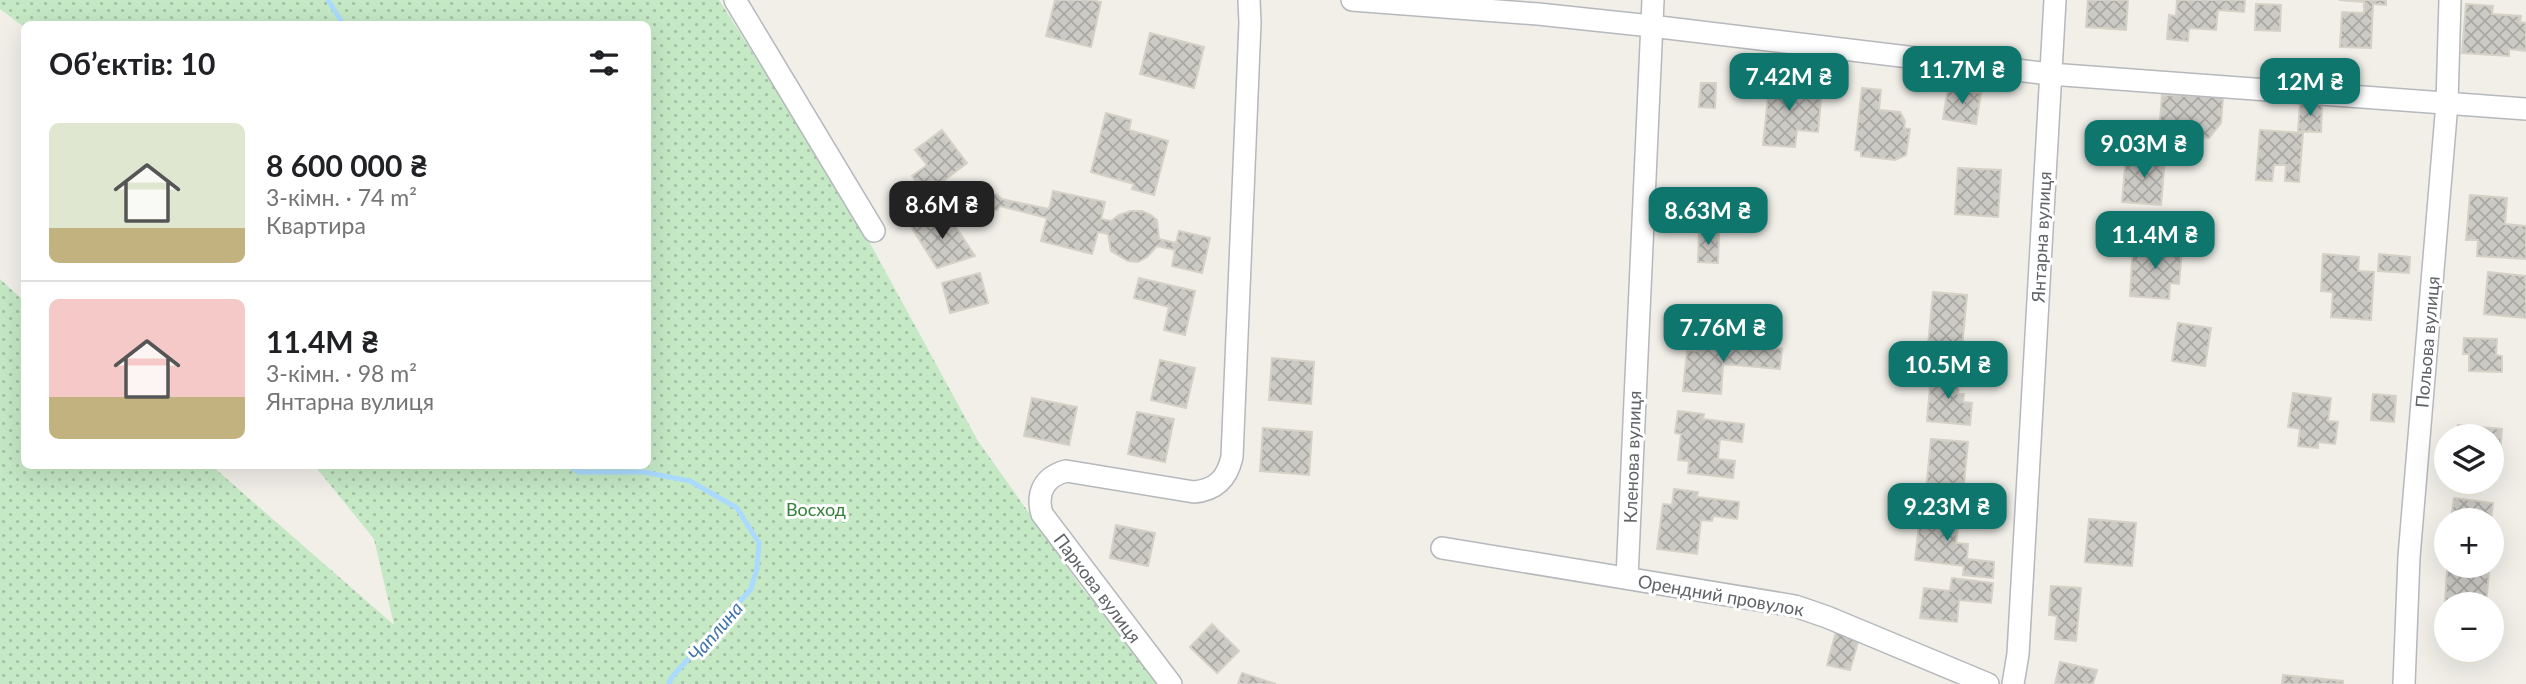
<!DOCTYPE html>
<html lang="uk">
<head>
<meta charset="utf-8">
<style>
  :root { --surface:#fff; --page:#f6f6f6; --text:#202124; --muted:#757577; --line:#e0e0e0; --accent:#0f766e }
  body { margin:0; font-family:Lato,sans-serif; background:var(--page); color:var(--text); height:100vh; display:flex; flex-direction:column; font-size:26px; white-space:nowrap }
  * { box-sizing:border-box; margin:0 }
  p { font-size:23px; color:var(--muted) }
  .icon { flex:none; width:38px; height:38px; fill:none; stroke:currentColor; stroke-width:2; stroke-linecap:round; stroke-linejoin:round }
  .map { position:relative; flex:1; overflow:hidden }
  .drawer { position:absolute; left:21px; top:21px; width:630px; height:448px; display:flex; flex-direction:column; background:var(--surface); border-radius:10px; box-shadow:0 7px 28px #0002 }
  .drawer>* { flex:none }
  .fabs { position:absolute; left:2434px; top:424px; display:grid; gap:14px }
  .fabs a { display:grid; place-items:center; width:70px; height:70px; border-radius:50%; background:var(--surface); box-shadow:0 7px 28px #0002; font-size:35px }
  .price { position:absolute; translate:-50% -60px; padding:0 16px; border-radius:14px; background:var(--accent); color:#fff; font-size:23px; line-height:46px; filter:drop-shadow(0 2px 4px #0008) }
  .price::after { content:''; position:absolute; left:50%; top:42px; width:21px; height:16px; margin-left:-10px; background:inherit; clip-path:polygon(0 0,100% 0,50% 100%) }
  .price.active { background:#222; color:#fff }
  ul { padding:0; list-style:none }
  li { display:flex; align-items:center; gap:21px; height:175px; padding:0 28px }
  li+li { border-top:2px solid var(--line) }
  li span { display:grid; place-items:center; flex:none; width:196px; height:140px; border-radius:10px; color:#555 }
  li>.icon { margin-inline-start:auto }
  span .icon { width:84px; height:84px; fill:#fffc; stroke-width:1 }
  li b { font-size:30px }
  h2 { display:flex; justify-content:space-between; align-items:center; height:84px; padding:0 28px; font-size:30px }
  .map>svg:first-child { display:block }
  .grass { fill:url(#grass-dots) }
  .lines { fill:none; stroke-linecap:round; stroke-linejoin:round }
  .stream { stroke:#aadaff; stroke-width:5 }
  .building { fill:url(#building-cross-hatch); stroke:#d6d1c6; stroke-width:2 }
  .street-casing { stroke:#b5b8bc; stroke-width:24 }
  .street { stroke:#fff; stroke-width:21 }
  .labels { text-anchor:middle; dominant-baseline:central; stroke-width:6; stroke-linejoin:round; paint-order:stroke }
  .street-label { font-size:18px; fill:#5f6368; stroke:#fff }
  .park-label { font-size:18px; fill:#348238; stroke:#fff }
  .water-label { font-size:19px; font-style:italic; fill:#4174aa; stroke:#fff }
</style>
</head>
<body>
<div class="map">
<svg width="2526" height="684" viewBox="0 0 2526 684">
  <defs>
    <pattern id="grass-dots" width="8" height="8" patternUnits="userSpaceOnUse" patternTransform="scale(1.75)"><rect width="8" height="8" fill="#c5e8c5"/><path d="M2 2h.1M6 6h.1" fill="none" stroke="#a3c0a4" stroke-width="1.8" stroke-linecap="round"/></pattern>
    <pattern id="building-cross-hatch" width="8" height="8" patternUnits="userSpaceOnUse" patternTransform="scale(1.75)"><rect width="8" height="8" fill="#cccac5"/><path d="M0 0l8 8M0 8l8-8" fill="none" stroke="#a9a8a4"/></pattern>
  </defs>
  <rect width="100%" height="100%" fill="#f1efe8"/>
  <path class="grass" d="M0,0H719L848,203L978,441L1082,588L1162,684H0V279L24,301V466H212L394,625L374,539L315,466H648V24H24V27L0,9Z"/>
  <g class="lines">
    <path class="stream" d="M328,0L343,24
      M569,466L579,472H644L690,481L737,508L759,543L757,568L751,589L672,677L669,684"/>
  </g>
  <path class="building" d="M1055,0H1091L1101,2L1091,47L1046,36Z
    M2088,0H2128L2126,30L2086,27Z
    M2177,0H2245L2244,12L2218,10L2216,30L2189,28L2188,41L2167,39L2169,15L2176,16Z
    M2339,0H2386V5L2373,4L2371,48L2340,47L2342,12L2364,13V2Z
    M2256,4L2281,5L2280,31L2255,30Z
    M2466,4L2493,6L2492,14L2521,16L2520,22L2526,23V51L2509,49V56L2462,53Z
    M1150,33L1204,47L1194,88L1140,74Z
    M1770,77L1799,80L1798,96L1821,99L1818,132L1797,130L1795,147L1763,145Z
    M1701,83H1716L1715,108L1699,107Z
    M1862,88L1881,90L1879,110L1900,112L1905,121L1904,128L1910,129L1906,155L1895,160L1861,156V151L1855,150Z
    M1948,88L1981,93L1976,124L1943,119Z
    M2162,95L2223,97L2221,123L2209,138L2159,133Z
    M2300,104L2322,105L2321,132L2298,131Z
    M1106,113L1131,120L1129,130L1168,141L1154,195L1132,189L1134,184L1091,172Z
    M942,130L967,163L926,194L912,176L927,165L915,150Z
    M2260,130L2303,133L2299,182L2285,181L2286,165H2274L2272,181L2256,180Z
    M2126,155L2165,158L2161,205L2122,202Z
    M1958,168L2001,170L1998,217L1955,214Z
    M1053,191L1105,202L1101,219L1111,221L1119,215L1131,211H1142L1151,215L1157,220L1159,239L1176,243L1179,231L1210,238L1202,273L1172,266L1175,250L1157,246L1147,257L1138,262L1128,261L1111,251L1108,234L1098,232L1092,254L1041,241L1047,218L1000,206L997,210H989L984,202L986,197L996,194L1002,199L1049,209Z
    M2470,195L2507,198L2505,224L2526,226V259L2477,256L2478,240H2466Z
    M1723,204L1739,205L1738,227L1722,226Z
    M948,215L975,256L937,268L910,225Z
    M1699,232L1719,233L1718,263L1698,262Z
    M2133,246L2182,249L2179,284L2170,283L2169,299L2130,296Z
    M2323,254L2359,257L2358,271L2374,272L2371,320L2331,317L2333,292L2321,291Z
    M2379,254L2410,257L2409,273L2378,271Z
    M2488,272L2526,276V318L2484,314Z
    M980,273L988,303L950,313L942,283Z
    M1139,278L1195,291L1185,335L1164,330L1169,307L1134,298Z
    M1933,292L1967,295L1962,348L1928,345Z
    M2178,323L2211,328L2205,366L2172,361Z
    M2464,338L2497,339L2496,355L2502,356V372L2469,371V354H2463Z
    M1696,341L1782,349L1780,369L1723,364L1721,394L1683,391L1687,350L1696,351Z
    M1272,358L1314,362L1311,404L1269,400Z
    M1160,360L1195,368L1186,408L1151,400Z
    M1931,374L1959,376L1958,394H1964L1963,402L1972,403L1970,425L1927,421Z
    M2293,393L2331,398L2328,421L2338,422L2335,444L2318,442V448L2298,446L2300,429L2288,427Z
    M2373,394L2396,396L2394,422L2371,420Z
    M1032,398L1077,407L1069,445L1024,436Z
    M1678,411L1704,414L1703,419L1744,424L1742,442L1720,439L1718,459L1735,461L1733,478L1688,473L1689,461L1678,460L1681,434L1675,433Z
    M1137,412L1174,419L1165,462L1128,454Z
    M2458,425L2502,429L2499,469L2492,468V436H2458Z
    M1263,428L1312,432L1309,475L1260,471Z
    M1931,439L1968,442L1963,494L1926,490Z
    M1674,489L1698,492L1697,497L1739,502L1737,519L1713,516L1712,521L1701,520L1697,554L1657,549L1663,504L1672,505Z
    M2454,498L2493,503L2491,520L2451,518Z
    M1921,507L1960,511L1956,543L1968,544L1967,559L1994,562L1993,578L1963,575L1964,566L1915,560Z
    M2089,519L2136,523L2132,566L2085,562Z
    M1116,525L1155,533L1148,566L1110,558Z
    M2447,569L2489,573L2486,604L2445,603Z
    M1952,578L1993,583L1991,603L1959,600L1957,622L1920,618L1924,588L1950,591Z
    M2051,586L2081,588L2076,641L2055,639L2057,616L2049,615Z
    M1212,624L1239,651L1217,673L1190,647Z
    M1837,628L1860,635L1850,670L1827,665Z
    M2060,662L2097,670L2093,684H2055Z
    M1242,673L1276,684H1238Z
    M2283,675L2343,681V684H2282Z"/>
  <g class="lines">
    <defs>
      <path id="street" d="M735,0L874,231
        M1352,0L1538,14L1651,26L2050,74L2526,109
        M1442,548L1795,606L1827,617L1988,684
        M1627,578L1653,0
        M1171,684L1042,514C1036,493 1044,477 1066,471L1194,492C1216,490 1227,479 1232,457L1250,23L1249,0
        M2013,684L2018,654L2055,0
        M2404,684L2409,557L2447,103L2450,0"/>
    </defs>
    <use href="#street" class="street-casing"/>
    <use href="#street" class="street"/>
  </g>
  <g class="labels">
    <g class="street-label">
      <text transform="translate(2041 237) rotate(-87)">Янтарна вулиця</text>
      <text transform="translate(2427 342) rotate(-85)">Польова вулиця</text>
      <text transform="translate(1632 457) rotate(-88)">Кленова вулиця</text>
      <text transform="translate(1098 588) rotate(53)">Паркова вулиця</text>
      <text transform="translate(1721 595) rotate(10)">Орендний провулок</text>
    </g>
    <g class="park-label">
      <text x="816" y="509">Восход</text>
    </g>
    <g class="water-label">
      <text transform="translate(715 631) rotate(-49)">Чаплина</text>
    </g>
  </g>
</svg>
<div class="fabs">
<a><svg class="icon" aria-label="layers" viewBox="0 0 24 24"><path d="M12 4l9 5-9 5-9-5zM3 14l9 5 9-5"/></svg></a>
<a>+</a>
<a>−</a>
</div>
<b class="price" style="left:1962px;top:106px">11.7M ₴</b>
<b class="price" style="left:1789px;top:113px">7.42M ₴</b>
<b class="price" style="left:2310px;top:118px">12M ₴</b>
<b class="price" style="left:2144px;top:180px">9.03M ₴</b>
<b class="price active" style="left:942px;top:241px">8.6M ₴</b>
<b class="price" style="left:1708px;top:247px">8.63M ₴</b>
<b class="price" style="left:2155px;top:271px">11.4M ₴</b>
<b class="price" style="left:1723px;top:364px">7.76M ₴</b>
<b class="price" style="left:1948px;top:401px">10.5M ₴</b>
<b class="price" style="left:1947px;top:543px">9.23M ₴</b>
<section class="drawer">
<h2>Об’єктів: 10<svg class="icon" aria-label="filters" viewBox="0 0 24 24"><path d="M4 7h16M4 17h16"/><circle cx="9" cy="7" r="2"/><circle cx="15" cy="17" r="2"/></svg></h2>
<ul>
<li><span style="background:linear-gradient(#dfe7d0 75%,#c2b280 0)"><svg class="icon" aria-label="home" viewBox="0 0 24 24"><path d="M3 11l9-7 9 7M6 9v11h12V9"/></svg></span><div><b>8 600 000 ₴</b><p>3-кімн. · 74 m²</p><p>Квартира</p></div></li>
<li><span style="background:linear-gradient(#f6c9c9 70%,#c2b280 0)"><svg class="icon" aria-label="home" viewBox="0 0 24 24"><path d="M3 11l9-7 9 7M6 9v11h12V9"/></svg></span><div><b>11.4M ₴</b><p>3-кімн. · 98 m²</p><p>Янтарна вулиця</p></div></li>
</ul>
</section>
</div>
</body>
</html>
